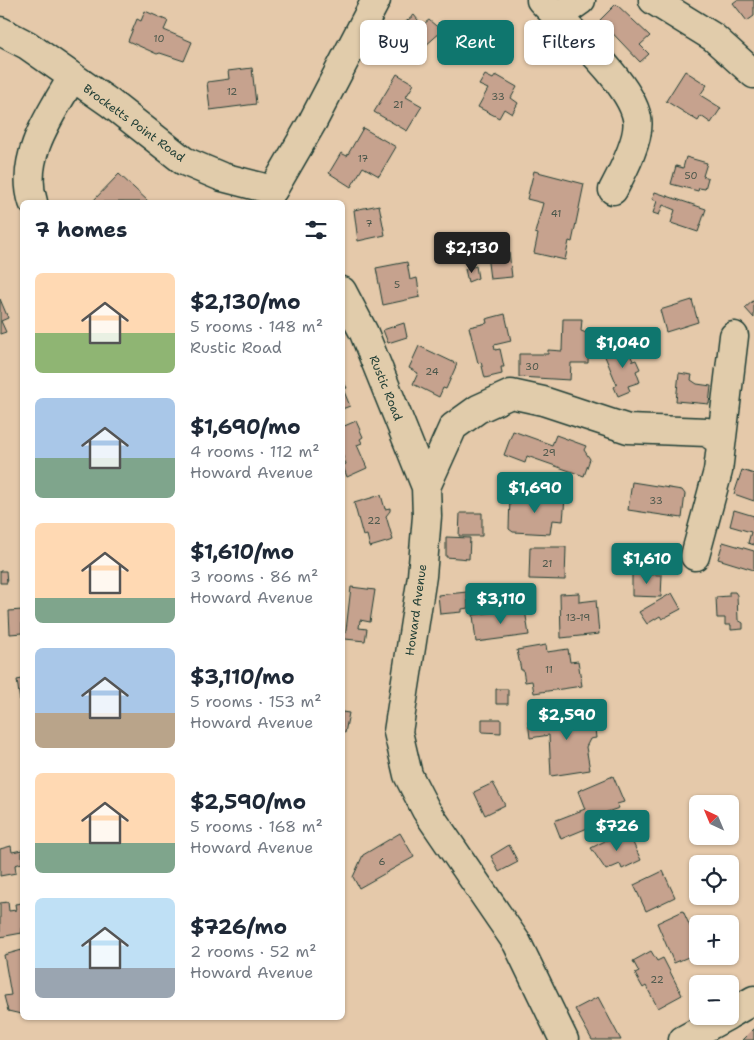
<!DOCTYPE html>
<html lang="en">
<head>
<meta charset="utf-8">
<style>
  :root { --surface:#fff; --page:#f2f2f3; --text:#1f2937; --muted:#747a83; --accent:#0f766e }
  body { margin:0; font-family:"Shantell Sans",sans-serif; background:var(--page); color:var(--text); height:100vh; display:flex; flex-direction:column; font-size:19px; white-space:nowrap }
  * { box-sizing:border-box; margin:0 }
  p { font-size:16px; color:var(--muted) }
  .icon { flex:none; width:28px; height:28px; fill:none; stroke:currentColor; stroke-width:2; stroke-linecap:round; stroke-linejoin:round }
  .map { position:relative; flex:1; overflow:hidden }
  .side { position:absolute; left:20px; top:200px; width:325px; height:820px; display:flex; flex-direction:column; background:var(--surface); border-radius:8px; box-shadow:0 1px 4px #0004 }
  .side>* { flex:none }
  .banner { position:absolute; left:360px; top:20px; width:319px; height:45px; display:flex; gap:10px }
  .needle { width:32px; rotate:316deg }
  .buttons { position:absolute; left:689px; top:795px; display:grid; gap:10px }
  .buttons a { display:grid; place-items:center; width:50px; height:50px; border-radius:8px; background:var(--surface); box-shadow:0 1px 4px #0004; font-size:25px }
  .price { position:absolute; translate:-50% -42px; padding:0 11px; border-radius:5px; background:var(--accent); color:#fff; font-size:16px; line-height:32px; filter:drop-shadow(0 1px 2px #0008) }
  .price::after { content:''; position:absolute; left:50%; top:30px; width:15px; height:11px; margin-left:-8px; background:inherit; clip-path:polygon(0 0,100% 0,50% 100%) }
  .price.current { background:#222; color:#fff }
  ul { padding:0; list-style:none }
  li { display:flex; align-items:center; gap:15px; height:125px; padding:0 15px }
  li span { display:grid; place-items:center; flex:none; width:140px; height:100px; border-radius:8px; color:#555 }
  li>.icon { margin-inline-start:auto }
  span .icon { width:60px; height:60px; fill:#fffc; stroke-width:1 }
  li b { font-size:21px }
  h2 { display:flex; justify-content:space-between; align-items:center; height:60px; padding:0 15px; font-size:21px }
  .tag { padding:0 18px; border-radius:8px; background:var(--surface); box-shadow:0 1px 4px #0004; font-size:18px; line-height:45px }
  .tag.current { background:var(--accent); color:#fff }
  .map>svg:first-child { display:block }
  .building { fill:#c6a28e; stroke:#1f3d34 }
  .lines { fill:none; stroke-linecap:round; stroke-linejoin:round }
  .minor-casing { stroke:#1f3d34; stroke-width:31 }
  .minor { stroke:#e1ccab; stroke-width:28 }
  .labels { text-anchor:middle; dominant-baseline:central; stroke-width:4.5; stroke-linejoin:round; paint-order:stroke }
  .number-label { font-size:10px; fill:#49564a }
  .street-label { font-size:12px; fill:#1f3d34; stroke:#e1ccab }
</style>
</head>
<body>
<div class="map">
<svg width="754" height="1040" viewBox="0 0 754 1040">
  <rect width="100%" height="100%" fill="#e5c9aa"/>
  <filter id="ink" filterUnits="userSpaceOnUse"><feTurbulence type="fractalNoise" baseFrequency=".02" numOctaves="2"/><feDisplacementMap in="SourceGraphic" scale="10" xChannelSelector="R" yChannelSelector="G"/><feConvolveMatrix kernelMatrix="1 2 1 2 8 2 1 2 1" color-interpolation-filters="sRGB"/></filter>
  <g filter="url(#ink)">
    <path class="building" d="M737,0H754V16L747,21L733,3Z
      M616,4L650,36L640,45L649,54L640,62L600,20Z
      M145,11L168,21L164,30L192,42L184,61L160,53L157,54L128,41L137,19L141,21Z
      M414,15L422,25L429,20L442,31L416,54L395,31Z
      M252,68L256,104L210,110L207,82L229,79L228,71Z
      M685,71L707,85L700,95L721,108L711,123L701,116L698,121L666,101Z
      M397,74L414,84L406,97L422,106L407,131L374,112Z
      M485,75L493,79L496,75L517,87L511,98L518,103L512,114L504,109L499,118L478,107L488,89L479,85Z
      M363,128L396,147L379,176L363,167L351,187L329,173L341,153L347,156Z
      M686,157L707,163L703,176L708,178L705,189L699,188L698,191L671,184L676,166L683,168Z
      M534,171L584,184L572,242L569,241L565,260L534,253L538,234L535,233L543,203L527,199Z
      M119,174L149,202H92Z
      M655,192L706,209L698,232L671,223L675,210L663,205L659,215L653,213L657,201L652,199Z
      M379,205L385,235L358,241L354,210Z
      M509,252L512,277L490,279L487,255Z
      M407,262L410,280L417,278L420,297L383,305L376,268Z
      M476,266L478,278L468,282L465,269Z
      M0,299L8,318L1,321L6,332L0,334Z
      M692,300L698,322L666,332L660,310Z
      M754,300V318L745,308Z
      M505,314L511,341L494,345L495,350L500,349L504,367H501L502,374L485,378L481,362L478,363L469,327L487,323L486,319Z
      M563,319H582L581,331L589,334L588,363H571L570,380L519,377V354H548V350L562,351Z
      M404,323L407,337L388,343L383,330Z
      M626,345L633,361L636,360L640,369L636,371L640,382L628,386L630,391L618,396L614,387L617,385L604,354Z
      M419,346L457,364L446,389L443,388L439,397L413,384L418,373L409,368Z
      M679,373L692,375L691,380L697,384L711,386L709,404L676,401Z
      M342,379L347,388L343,389L350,406L342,409Z
      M356,421L363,437L360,439L362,443L357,445L367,468L347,477L343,466L346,464L342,454V427Z
      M513,431L552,445L556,435L586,446L584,450L590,459L584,476L527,456L525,463L504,455Z
      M742,470L754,474V501L734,494Z
      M632,482L682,490L685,494L682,518L628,510Z
      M381,495L385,509L390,508V511L386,516L393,540L370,547L367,535L363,536L354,503Z
      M529,495L565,498L563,521L552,520L550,534L513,532L509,529L510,496L527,497Z
      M734,510L754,516V545L748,543L751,532L730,526Z
      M460,513H482V536H459Z
      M446,537L470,538L469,559L446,557Z
      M723,542L754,551V570L718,559Z
      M530,547H566L565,580L529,579Z
      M0,571H6L7,583H0Z
      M632,574L662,575L661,597L632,596Z
      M351,587L375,590L370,622L360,620L359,628L367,629L365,641L345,639Z
      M467,592L468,608L462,609V612L440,614L438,595Z
      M729,592H735L737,595L738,620L743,623V629L731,630V625H725V618H717L716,597L729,596Z
      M579,593V602L596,600L599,634L561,638L560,594Z
      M672,593L681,609L662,619L660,616L647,624L639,612Z
      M523,608L525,610L529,635L476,642L473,615Z
      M22,610V633L10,634L9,611Z
      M546,645L547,652L568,649L570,662L578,661L582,686L534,693L532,681L525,682L523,670H521L517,650Z
      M22,679V700L20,701L17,680Z
      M496,689H508V704H496Z
      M593,711L596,738L590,739L586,747L590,770L551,776L549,735L530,738L528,721Z
      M342,712L349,713L345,733L342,732Z
      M482,719H501V733L482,732Z
      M613,776L624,802L617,804L619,808L604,813L606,817L588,824L590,827L561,839L554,821L585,809L578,791Z
      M493,783L505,805L485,815L474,792Z
      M627,830L641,860L622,869L620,864L606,870L591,848Z
      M400,833L414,857L359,888L353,877L363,855Z
      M509,845L518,862L499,872L491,856Z
      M11,846L12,852L22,850V863L15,865L16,873L0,876V849Z
      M663,871L675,897L646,911L634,885Z
      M8,902L9,911L16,910L15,904L22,903V933L0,937V903Z
      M683,911L698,944V953L674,963L657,923Z
      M22,950V1013L21,1014L8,1011L4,996L11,995L4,955Z
      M651,951L657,961L663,958L682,995L658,1008L646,986L643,988L635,974L639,972L633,961Z
      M598,997L621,1040H592L575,1009Z
      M754,1028V1040H742Z"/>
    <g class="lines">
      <defs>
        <path id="minor" d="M541,0C568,29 630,81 637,118C641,138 622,173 613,190
          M653,0L713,37L754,74
          M557,17L581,0
          M0,31L27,45L110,103L184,161L222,177L273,190
          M273,190L313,121L376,0
          M33,202C19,158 50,115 72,78
          M342,291L364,333L426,487
          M695,556L718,471L734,336
          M730,1014L754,1000
          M564,1040L517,943L426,810L408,775L398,732L422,576L427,516L426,487L453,427L478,409L511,394L543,401L628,429L707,432L721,442
          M683,1040L727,1016"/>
      </defs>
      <use href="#minor" class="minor-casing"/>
      <use href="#minor" class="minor"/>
    </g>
  </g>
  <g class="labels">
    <g class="number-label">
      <text x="159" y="38">10</text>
      <text x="232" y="91">12</text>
      <text x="498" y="96">33</text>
      <text x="398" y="104">21</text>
      <text x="363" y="158">17</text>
      <text x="691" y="175">50</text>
      <text x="556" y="213">41</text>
      <text x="369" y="223">7</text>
      <text x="397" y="284">5</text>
      <text x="532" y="366">30</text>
      <text x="432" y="371">24</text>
      <text x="549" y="452">29</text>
      <text x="656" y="500">33</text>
      <text x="374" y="520">22</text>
      <text x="547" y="563">21</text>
      <text x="578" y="617">13-19</text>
      <text x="549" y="669">11</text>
      <text x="382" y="861">6</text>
      <text x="657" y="979">22</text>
    </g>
    <g class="street-label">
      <text transform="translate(134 123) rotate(36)">Brocketts Point Road</text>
      <text transform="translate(386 388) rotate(68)">Rustic Road</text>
      <text transform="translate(416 610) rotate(-82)">Howard Avenue</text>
    </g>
  </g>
</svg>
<div class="buttons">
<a><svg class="needle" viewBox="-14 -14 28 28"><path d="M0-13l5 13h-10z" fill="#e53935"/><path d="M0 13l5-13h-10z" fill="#747a83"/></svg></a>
<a><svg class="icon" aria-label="locate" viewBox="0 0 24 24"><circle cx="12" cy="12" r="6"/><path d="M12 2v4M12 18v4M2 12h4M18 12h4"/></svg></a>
<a>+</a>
<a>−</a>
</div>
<b class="price current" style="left:472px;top:274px">$2,130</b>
<b class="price" style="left:623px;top:369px">$1,040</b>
<b class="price" style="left:535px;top:514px">$1,690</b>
<b class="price" style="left:647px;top:585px">$1,610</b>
<b class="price" style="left:501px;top:625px">$3,110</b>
<b class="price" style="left:567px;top:741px">$2,590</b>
<b class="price" style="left:617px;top:852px">$726</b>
<div class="banner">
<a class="tag">Buy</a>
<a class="tag current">Rent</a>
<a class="tag">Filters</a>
</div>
<section class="side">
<h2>7 homes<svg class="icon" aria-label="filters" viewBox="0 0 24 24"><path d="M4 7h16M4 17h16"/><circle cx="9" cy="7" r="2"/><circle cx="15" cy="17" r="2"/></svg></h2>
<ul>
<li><span style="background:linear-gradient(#ffd9b3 60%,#8fb573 0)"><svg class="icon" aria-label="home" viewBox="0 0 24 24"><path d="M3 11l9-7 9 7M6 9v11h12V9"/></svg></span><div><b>$2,130/mo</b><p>5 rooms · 148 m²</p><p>Rustic Road</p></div></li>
<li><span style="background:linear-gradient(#a9c7e8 60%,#7fa58c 0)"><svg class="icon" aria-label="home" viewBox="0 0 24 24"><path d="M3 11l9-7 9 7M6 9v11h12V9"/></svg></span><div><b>$1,690/mo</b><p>4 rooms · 112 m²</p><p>Howard Avenue</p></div></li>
<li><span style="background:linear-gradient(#ffd9b3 75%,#7fa58c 0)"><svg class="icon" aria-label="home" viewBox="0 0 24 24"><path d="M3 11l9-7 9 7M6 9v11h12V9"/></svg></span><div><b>$1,610/mo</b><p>3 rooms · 86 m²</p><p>Howard Avenue</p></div></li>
<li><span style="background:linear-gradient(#a9c7e8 65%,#b9a48a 0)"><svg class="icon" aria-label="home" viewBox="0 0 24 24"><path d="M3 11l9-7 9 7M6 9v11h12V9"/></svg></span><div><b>$3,110/mo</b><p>5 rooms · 153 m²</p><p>Howard Avenue</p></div></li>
<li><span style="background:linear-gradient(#ffd9b3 70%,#7fa58c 0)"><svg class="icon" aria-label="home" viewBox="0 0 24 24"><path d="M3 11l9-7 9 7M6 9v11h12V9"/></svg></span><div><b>$2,590/mo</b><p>5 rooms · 168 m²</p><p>Howard Avenue</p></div></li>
<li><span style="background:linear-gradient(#bfe0f5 70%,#9aa5b1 0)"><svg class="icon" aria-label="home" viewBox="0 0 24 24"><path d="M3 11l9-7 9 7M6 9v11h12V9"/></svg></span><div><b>$726/mo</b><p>2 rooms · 52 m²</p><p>Howard Avenue</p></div></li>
</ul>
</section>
</div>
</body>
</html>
